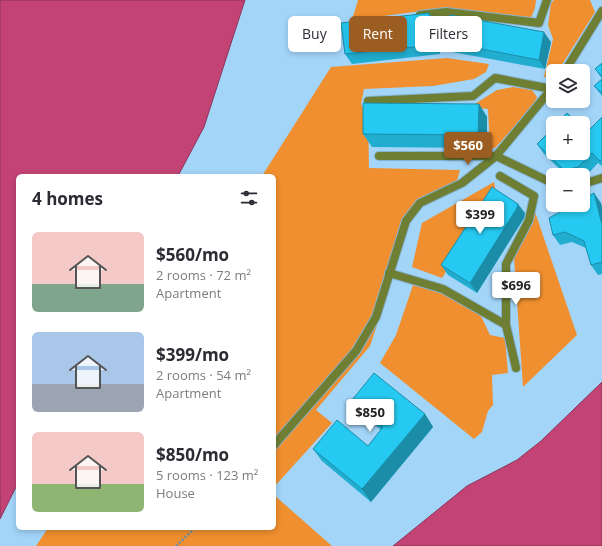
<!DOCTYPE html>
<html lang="en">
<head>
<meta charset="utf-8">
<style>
  :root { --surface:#fff; --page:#f2f2f3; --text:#2b2b33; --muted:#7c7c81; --accent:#9b5d22 }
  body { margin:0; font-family:"Open Sans",sans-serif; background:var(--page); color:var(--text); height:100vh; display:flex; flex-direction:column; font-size:15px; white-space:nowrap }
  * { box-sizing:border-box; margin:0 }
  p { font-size:13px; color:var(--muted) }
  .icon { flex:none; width:22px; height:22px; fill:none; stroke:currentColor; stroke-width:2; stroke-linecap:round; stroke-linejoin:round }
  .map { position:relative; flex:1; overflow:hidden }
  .sheet { position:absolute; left:16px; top:174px; width:260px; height:356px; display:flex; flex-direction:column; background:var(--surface); border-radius:6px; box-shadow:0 2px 6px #0003 }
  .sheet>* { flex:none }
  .guide { position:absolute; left:288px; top:16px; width:254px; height:36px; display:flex; gap:8px }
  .controls { position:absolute; left:546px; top:64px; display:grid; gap:8px }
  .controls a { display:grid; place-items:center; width:44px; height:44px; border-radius:6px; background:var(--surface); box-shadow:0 2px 6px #0003; font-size:20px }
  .price { position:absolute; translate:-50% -34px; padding:0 9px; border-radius:4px; background:#fff; color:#222; font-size:13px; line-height:26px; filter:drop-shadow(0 1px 2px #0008) }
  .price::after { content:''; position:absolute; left:50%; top:24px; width:12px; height:9px; margin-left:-6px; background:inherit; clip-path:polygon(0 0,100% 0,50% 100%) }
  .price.selected { background:var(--accent); color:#fff }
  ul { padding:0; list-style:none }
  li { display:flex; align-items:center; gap:12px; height:100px; padding:0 16px }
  li span { display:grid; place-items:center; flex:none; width:112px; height:80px; border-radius:6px; color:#555 }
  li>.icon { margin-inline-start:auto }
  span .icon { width:48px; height:48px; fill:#fffc; stroke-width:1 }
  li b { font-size:17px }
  h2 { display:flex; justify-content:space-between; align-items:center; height:48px; padding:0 16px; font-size:17px }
  .chip { padding:0 14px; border-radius:6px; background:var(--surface); box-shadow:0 2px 6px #0003; font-size:14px; line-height:36px }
  .chip.selected { background:var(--accent); color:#fff }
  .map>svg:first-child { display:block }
  .green { fill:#f08f2f }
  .water { fill:#c34375; stroke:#8a365c }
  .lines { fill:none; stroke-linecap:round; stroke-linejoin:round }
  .minor-casing { stroke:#86b3d2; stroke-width:10 }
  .path { stroke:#698fab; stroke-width:2.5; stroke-dasharray:2 2; stroke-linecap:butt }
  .minor { stroke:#6e7e32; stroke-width:8 }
  .wall { fill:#21adcf }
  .shaded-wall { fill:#1b8da9 }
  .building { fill:#26c9f1; stroke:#1b8da9 }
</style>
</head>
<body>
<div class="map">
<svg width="602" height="546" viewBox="0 0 602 546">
  <rect width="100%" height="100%" fill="#a3d5f9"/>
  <path class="green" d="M358,0H536L535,8L531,18L438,9L352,20Z
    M554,0H590L595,12L558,71H553V77H544L553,39L548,25L551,3Z
    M447,58L489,64L486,72L474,79L433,86L364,89L361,104L368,116L369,168L460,170L457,181L415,204L401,223L387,295L370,346L316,410L332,423L274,487V176H262L331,67Z
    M513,87L532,90L537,97L534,105L496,147L490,150L488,109L470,107L497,90Z
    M494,182L496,193L442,278L412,267L422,223Z
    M535,212L577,335L523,387L514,258Z
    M413,285L440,292L480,314L490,335L505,338L508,373L492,375L493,405L488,411L482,432L474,439L380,363L396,335Z
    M274,495L332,546H36L48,528H274Z"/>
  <path class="water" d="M0,0H245L204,127L178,176H18V483L0,519Z
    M602,382V546H393L467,486L517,460L541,441Z"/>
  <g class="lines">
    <defs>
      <path id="minor" d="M420,15L446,12L539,23L547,0
        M565,71L602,11
        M368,101L473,96L495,78L552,89
        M379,156H496L548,181L553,182
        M583,184L602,178
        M389,273L443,289L506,325V264L529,220L534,196L500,176
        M506,325L516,368
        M274,445L356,351L376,317L406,221L420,203L462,183L496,156L553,87"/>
    </defs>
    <use href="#minor" class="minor-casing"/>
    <path class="path" d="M176,546L195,528"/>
    <use href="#minor" class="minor"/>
  </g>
  <path class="wall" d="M429,13L436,23L440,54L352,64L345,54Z
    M445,42H551L545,69L452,52Z
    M602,63V96L594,86L602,79L595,69Z
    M479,104L487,117V148L372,147L363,134Z
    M602,117V166L598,163L585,177H583V175H566L544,154L537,144L587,132Z
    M601,203L602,208V274L598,275L591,265L586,248L572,242L560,245L553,235Z
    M525,213L524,218L477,293L448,275L441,265Z
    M352,400L425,414L433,427L371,502L322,461L313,449L368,446L381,430L360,412Z"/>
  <path class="shaded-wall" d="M429,13L436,23L440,54L433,45Z
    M544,32L551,42L545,69L539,60Z
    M479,104L487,117V148L478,135Z
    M594,193L601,203L602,208V225Z
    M518,204L525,213L524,218L477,293L470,283Z
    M425,414L433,427L371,502L362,489Z"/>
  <path class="building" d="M429,13L433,45L345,54L341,23Z
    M450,15L544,32L539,60L445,42Z
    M602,63V76L595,69Z
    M602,79V93L594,86Z
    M363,103L479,104L478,135L363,134Z
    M567,113L578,123H557Z
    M602,117V159L600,161L592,153L578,167L564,170L537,144L553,128V153H583V128L587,132Z
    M492,187L518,204L517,208L470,283L441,265Z
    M594,193L602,225V262L591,265L584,241L565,232L553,235L549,218L573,205H583V199Z
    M374,373L425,414L362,489L313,449L337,420L368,446L383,427L352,400Z"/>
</svg>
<div class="controls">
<a><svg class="icon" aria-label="layers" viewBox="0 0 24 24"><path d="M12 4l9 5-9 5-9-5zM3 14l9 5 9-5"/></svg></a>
<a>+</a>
<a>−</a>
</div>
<b class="price selected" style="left:468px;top:166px">$560</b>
<b class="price" style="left:480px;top:235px">$399</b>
<b class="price" style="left:516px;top:306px">$696</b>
<b class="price" style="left:370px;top:433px">$850</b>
<div class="guide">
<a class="chip">Buy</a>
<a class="chip selected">Rent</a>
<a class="chip">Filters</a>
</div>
<section class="sheet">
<h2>4 homes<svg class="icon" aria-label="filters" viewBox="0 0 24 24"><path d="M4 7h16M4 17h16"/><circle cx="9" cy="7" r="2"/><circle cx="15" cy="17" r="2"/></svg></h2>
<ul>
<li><span style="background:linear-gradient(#f6c9c9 65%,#7fa58c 0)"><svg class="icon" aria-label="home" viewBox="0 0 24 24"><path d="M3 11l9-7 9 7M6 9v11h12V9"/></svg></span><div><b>$560/mo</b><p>2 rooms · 72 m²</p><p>Apartment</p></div></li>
<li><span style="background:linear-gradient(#a9c7e8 65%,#9aa5b1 0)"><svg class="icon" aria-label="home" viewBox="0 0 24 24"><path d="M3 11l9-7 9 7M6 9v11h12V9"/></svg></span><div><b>$399/mo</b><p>2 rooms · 54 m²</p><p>Apartment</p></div></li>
<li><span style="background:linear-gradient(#f6c9c9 65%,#8fb573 0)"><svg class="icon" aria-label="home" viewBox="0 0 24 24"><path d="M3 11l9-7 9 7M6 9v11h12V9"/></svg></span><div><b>$850/mo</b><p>5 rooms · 123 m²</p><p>House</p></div></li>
</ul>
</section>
</div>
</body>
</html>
